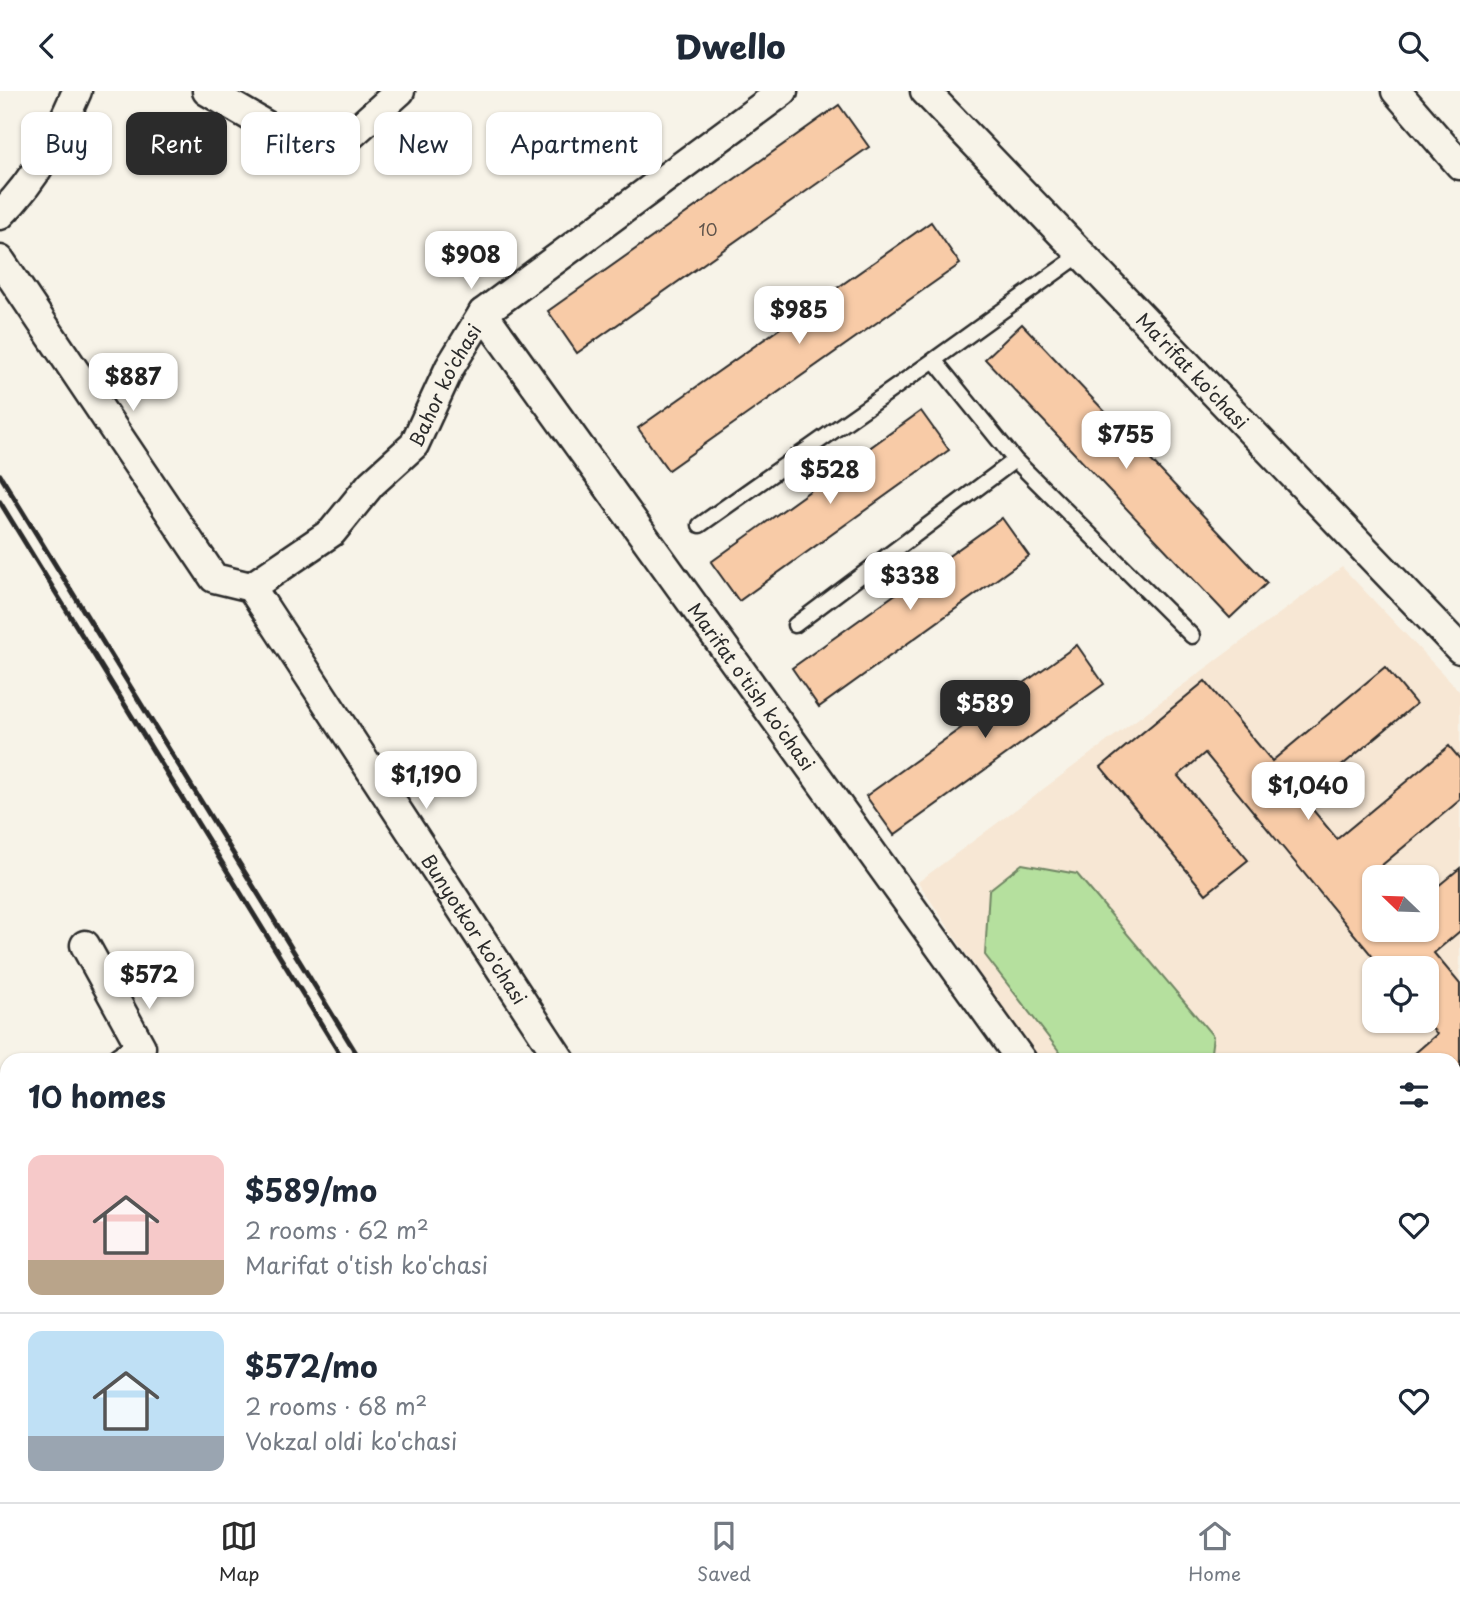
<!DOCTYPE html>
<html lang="en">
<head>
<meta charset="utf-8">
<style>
  :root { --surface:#fff; --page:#f2f2f3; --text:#1f2937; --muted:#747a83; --line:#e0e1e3; --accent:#2b2b2b }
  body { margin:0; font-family:"Playpen Sans",sans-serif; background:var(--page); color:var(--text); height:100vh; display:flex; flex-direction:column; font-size:26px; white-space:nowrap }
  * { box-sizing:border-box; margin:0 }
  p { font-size:23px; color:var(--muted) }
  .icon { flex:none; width:38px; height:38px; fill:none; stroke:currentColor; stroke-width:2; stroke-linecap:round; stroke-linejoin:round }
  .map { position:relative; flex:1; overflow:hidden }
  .side { position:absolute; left:0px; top:962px; width:1461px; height:450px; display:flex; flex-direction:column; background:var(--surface); border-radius:21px 21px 0 0; box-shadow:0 2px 5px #0004 }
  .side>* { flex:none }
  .guide { position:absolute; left:21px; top:21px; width:700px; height:63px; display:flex; gap:14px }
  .needle { width:46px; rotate:293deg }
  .fabs { position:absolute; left:1362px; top:774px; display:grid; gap:14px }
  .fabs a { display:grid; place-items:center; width:77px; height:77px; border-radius:14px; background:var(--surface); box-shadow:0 2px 5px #0004; font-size:35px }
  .price { position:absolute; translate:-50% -60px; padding:0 16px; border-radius:14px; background:#fff; color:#222; font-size:23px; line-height:46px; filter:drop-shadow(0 2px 4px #0008) }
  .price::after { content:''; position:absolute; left:50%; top:42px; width:21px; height:16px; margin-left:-10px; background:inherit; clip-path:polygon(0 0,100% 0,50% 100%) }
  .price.current { background:var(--accent); color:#fff }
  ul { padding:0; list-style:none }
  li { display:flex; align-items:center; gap:21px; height:175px; padding:0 28px }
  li+li { border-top:2px solid var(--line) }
  li span { display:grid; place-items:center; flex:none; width:196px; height:140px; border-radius:14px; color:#555 }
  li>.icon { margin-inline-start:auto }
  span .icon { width:84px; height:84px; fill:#fffc; stroke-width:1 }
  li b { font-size:30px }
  h2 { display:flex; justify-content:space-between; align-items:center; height:84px; padding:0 28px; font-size:30px }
  .tag { padding:0 24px; border-radius:14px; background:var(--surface); box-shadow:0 2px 5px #0004; font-size:24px; line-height:63px }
  .tag.current { background:var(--accent); color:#fff }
  header { display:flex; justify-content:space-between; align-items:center; height:91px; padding:0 28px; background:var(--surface); font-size:32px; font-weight:800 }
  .menu { display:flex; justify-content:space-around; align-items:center; height:98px; border-top:2px solid var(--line); background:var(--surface); font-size:19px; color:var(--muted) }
  .menu a { display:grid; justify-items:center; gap:4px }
  .menu .current { color:var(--accent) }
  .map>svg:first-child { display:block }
  .built { fill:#f7e7d4; fill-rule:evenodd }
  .green { fill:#b5e09e; stroke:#708664; stroke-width:2 }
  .building { fill:#f8cba7; stroke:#2b2b2b; stroke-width:2 }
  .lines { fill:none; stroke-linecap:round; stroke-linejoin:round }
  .lane-casing { stroke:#2b2b2b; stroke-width:19 }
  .street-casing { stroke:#2b2b2b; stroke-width:33 }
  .lane { stroke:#f7f3e8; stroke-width:14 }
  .street { stroke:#f7f3e8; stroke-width:28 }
  .rail { stroke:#2b2b2b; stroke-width:5 }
  .labels { text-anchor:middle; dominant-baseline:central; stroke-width:5; stroke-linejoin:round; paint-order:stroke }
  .number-label { font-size:16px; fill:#5e534a }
  .street-label { font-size:19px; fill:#2b2b2b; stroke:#f7f3e8 }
</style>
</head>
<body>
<header><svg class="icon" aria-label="back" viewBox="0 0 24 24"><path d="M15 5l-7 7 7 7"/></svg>Dwello<svg class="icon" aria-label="search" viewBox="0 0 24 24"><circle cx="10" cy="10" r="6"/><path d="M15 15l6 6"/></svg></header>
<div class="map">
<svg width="1460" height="1411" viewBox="0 0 1460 1411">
  <rect width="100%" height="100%" fill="#f7f3e8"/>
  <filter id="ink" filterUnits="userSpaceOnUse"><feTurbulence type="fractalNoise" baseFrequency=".0143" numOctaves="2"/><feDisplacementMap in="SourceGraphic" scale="14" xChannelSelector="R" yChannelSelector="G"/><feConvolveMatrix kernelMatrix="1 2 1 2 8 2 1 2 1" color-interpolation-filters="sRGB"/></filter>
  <g filter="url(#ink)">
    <path class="built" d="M1342,476L1460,601V1010L1454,1015V970L1037,969L918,791ZM1374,786H1426V838H1374ZM1374,877H1426V929H1374Z"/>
    <path class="green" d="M1022,773L1077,783L1213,945L1210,969H1066L985,864L989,799Z
      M7,1040V1405H298L302,1411H0V1044Z"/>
    <path class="building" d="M839,14L869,56L577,262L548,220Z
      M931,131L960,173L668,379L638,337Z
      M1022,233L1267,492L1230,527L985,268Z
      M921,320L949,359L739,510L711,471Z
      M1002,427L1029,465L819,616L792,577Z
      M1077,554L1104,593L894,744L866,705Z
      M1385,576L1416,613L1303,707L1337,748L1449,655L1460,668V709L1369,785L1374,791V838H1426V805L1460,777V840L1434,862L1460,893V981L1454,986V970H1406L1437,943L1426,929V877H1382L1205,662L1178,685L1248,769L1206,803L1101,676L1205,590L1272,670Z
      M1460,1094V1157L1454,1161V1098Z
      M1460,1291V1354L1454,1358V1295Z
      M1362,1405H1387L1379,1411H1366Z"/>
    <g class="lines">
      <defs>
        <path id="lane" d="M1081,163L934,269L1015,369L1192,545
          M700,434L934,269
          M795,534L1015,369
          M1454,1060L1460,1056
          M1454,1251L1460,1247"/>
        <g id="street">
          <path d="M207,0L312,61H332L400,0"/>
          <path id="s1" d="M925,0L1460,558"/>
          <path d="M1396,0L1460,74"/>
          <path d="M0,124C37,88 57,46 77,0"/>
          <path id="s2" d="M0,169L214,487L251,496L561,970"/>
          <path id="s3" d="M483,222L1022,970"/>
          <path id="s4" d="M251,496L332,441L371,393L414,354L450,276L483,222L783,0"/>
          <path d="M85,854L141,956L121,970"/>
          <path d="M321,1405L325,1411"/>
          <path d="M846,1405L850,1411"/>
          <path d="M1329,1405L1332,1411"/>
        </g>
      </defs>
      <use href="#lane" class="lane-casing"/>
      <use href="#street" class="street-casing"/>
      <use href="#lane" class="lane"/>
      <use href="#street" class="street"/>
      <path class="rail" d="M0,384L361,970
        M0,411L344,970
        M608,1405L611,1411
        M629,1405L633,1411"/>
    </g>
  </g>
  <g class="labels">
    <g class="number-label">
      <text x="708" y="138">10</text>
    </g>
    <g class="street-label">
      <text stroke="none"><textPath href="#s1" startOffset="387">Ma'rifat ko'chasi</textPath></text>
      <text stroke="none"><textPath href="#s4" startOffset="285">Bahor ko'chasi</textPath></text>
      <text stroke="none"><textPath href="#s3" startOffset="460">Marifat o'tish ko'chasi</textPath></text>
      <text stroke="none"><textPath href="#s2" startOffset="830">Bunyotkor ko'chasi</textPath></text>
    </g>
  </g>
</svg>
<div class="fabs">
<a><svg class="needle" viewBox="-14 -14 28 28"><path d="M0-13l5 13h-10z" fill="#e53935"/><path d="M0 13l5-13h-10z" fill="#747a83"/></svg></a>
<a><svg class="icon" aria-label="locate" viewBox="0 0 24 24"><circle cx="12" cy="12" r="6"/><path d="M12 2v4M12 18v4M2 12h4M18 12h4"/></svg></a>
</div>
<b class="price" style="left:471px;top:200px">$908</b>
<b class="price" style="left:799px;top:255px">$985</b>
<b class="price" style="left:133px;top:322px">$887</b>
<b class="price" style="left:1126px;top:380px">$755</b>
<b class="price" style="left:830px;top:415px">$528</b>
<b class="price" style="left:910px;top:521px">$338</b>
<b class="price current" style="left:985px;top:649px">$589</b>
<b class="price" style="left:426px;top:720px">$1,190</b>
<b class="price" style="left:1308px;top:731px">$1,040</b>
<b class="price" style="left:149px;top:920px">$572</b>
<div class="guide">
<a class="tag">Buy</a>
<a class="tag current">Rent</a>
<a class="tag">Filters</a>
<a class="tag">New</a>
<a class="tag">Apartment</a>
</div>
<section class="side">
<h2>10 homes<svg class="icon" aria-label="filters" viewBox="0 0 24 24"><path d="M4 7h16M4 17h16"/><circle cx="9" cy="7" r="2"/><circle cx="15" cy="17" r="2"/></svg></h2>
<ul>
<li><span style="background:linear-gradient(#f6c9c9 75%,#b9a48a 0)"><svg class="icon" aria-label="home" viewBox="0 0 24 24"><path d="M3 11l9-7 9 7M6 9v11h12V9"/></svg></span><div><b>$589/mo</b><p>2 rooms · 62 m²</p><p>Marifat o'tish ko'chasi</p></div><svg class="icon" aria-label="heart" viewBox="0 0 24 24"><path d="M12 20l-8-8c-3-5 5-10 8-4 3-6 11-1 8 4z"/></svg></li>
<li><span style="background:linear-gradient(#bfe0f5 75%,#9aa5b1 0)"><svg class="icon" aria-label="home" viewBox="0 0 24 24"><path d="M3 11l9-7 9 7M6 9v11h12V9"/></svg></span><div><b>$572/mo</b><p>2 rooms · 68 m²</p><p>Vokzal oldi ko'chasi</p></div><svg class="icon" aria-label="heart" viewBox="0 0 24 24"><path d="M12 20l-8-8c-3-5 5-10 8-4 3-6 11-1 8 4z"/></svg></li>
</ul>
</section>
</div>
<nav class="menu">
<a class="current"><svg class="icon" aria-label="map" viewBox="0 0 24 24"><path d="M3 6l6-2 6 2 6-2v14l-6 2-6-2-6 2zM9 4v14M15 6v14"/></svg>Map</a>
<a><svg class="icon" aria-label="saved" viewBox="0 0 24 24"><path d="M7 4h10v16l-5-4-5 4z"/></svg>Saved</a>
<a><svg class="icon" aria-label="home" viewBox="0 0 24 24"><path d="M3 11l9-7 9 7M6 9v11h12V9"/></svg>Home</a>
</nav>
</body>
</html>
